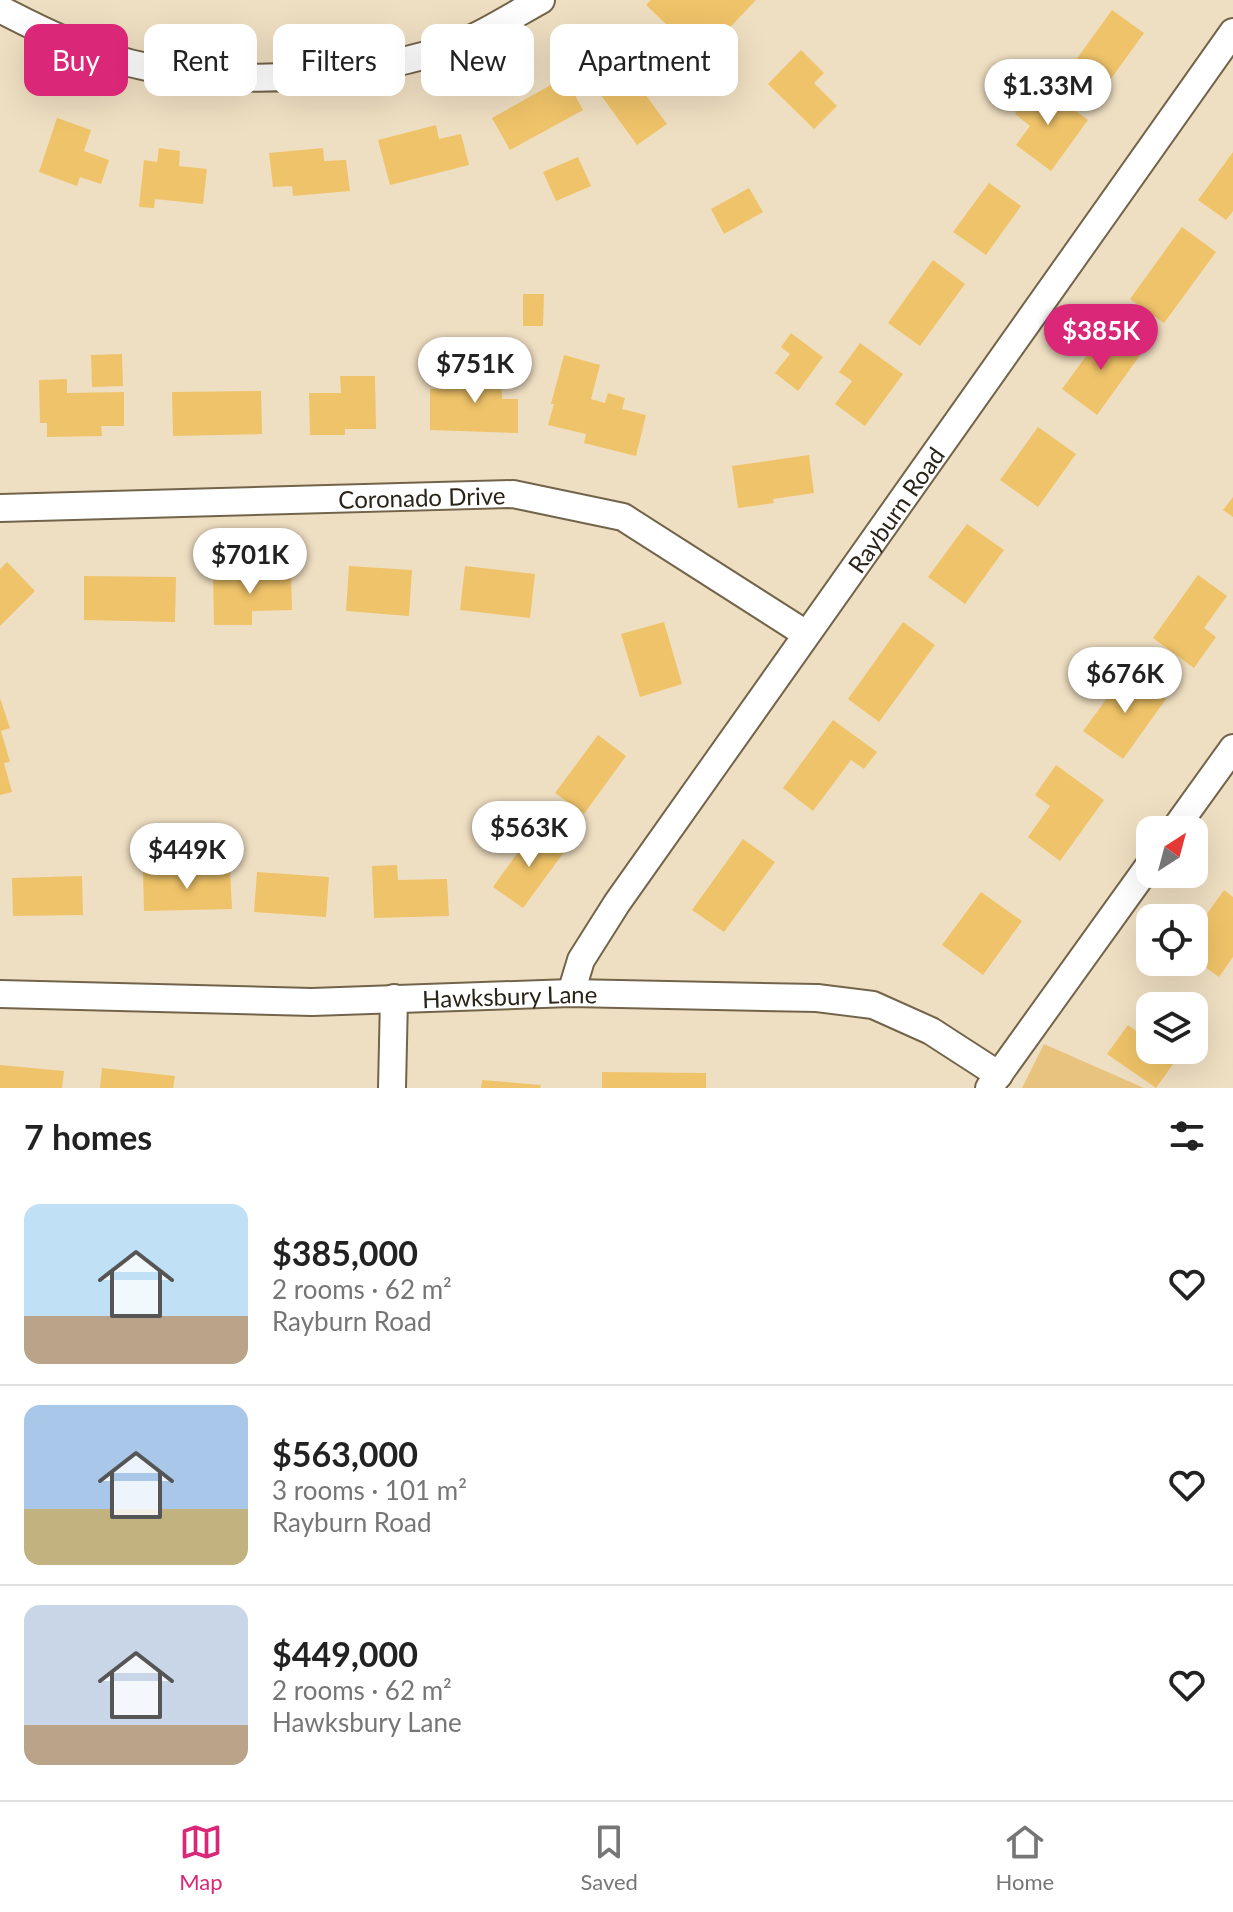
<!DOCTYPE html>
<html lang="en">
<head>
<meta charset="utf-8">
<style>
  :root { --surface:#fff; --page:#f2f2f2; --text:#222; --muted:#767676; --line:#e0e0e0; --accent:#db2777 }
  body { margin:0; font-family:Lato,sans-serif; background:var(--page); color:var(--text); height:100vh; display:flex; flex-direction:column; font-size:30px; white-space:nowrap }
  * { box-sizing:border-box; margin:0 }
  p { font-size:26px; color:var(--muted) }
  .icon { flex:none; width:44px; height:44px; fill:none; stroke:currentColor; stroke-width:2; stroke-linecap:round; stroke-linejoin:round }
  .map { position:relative; height:1088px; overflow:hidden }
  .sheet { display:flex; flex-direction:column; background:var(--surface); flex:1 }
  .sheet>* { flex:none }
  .banner { position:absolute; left:24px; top:24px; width:800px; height:72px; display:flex; gap:16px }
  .needle { width:52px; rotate:36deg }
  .controls { position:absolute; left:1136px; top:816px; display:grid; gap:16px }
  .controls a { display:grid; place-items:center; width:72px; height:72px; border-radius:16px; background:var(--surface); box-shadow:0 8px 32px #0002; font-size:40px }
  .price { position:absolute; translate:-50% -68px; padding:0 18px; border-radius:28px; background:#fff; color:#222; font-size:26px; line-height:52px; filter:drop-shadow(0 2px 4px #0008) }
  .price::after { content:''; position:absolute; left:50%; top:48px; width:24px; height:18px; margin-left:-12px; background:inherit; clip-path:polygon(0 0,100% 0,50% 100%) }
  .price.active { background:var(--accent); color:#fff }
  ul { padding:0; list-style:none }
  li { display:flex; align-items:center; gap:24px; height:200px; padding:0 24px }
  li+li { border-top:2px solid var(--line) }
  li span { display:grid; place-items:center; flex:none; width:224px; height:160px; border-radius:16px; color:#555 }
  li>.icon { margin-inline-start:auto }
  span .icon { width:96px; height:96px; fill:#fffc; stroke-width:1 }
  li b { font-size:34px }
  h2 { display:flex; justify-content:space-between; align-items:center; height:96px; padding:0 24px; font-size:34px }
  .tag { padding:0 28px; border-radius:16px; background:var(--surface); box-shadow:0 8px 32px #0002; font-size:28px; line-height:72px }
  .tag.active { background:var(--accent); color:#fff }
  .menu { display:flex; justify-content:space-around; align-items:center; height:112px; border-top:2px solid var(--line); background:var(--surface); font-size:22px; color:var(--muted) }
  .menu a { display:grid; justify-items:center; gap:4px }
  .menu .active { color:var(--accent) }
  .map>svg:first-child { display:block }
  .green { fill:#e7c37e }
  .building { fill:#efc369 }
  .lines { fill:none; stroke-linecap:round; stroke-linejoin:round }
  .street-casing { stroke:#72644a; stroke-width:30 }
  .street { stroke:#fff; stroke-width:26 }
  .labels { text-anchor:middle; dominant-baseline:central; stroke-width:6; stroke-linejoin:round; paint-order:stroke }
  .street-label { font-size:24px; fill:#292318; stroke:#fff }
</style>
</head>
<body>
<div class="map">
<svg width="1233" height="1088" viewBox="0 0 1233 1088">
  <rect width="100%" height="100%" fill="#efdfc2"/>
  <path class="green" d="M1044,1044L1144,1088H1022Z"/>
  <path class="building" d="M651,0H756L716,42L698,26L684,41L646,5Z
    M1112,10L1144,33L1105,87L1073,64Z
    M636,31L666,72L642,90L667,124L637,145L598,91L621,74L606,53Z
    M801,50L824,73L814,83L837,106L814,129L768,84Z
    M565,77L583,110L510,150L492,118Z
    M1037,83L1088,120L1051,171L1016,145L1030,126L1015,114Z
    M57,118L91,130L84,151L109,160L101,184L80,177L77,186L39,172Z
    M436,125L439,139L461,134L469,165L390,185L378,140Z
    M159,148L180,151L179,166L207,169L203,204L155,199L154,208L139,207L144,160L157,162Z
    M323,148L324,161L346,160L350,191L293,196L292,186L273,187L269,153Z
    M1233,152V211L1226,220L1198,200Z
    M578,157L591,186L556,201L543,172Z
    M989,183L1021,206L986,255L953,232Z
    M749,188L763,212L724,234L711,209Z
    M1182,227L1216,252L1164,323L1130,299Z
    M933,260L965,284L920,346L888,323Z
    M523,294H544L543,326H523Z
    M1106,329L1141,354L1097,415L1062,389Z
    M791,333L823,357L798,391L775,373L790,354L781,347Z
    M860,343L903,374L865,426L835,404L852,381L839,372Z
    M122,354L123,386L92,387L91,355Z
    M564,355L600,365L591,399L605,403L608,393L625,398L622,409L646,415L636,456L584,443L586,434L548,425L554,404H551Z
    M464,368H500L502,399H518V433L430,430V389H464Z
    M340,376H375L376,429H345V435H310L309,393H341Z
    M67,379V393L124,392V426H101L102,436L47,437V423H40L39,380Z
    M261,391L262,434L173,436L172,392Z
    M1038,427L1076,454L1038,507L1000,480Z
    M809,455L814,493L773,499L774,503L738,508L732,466Z
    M1233,497V517L1223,510Z
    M967,524L1004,550L965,604L928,577Z
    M7,562L35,591L0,626V569Z
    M349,566L412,570L409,616L346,611Z
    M465,566L535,574L530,618L460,610Z
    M291,573L292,610L252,611V625H214L213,575Z
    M1198,575L1227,596L1204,628L1216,637L1194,668L1153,638Z
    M84,576L176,577L175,622L84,620Z
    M664,622L682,684L640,697L621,634Z
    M903,622L935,645L879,722L848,699Z
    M1127,671L1166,699L1123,759L1083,731Z
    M0,698L10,728L1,731L10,762L4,763L12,792L0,795Z
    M833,720L877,752L864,769L851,760L813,811L783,788Z
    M598,735L626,756L584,814L555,793Z
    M1056,765L1104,800L1060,861L1028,837L1050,806L1035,795Z
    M534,830L564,852L523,908L493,887Z
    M743,839L775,862L724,932L692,910Z
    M397,865L398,880L447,879L449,916L374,918L372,866Z
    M230,870L232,909L144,911L143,872Z
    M257,872L329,877L326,917L254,912Z
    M82,876L83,915L13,916L12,878Z
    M1224,890L1233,897V957L1219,977L1194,959V932Z
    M981,892L1022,921L983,975L942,945Z
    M1150,1024V1050H1183L1156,1088L1107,1054L1128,1025L1142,1035Z
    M0,1065L64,1071L62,1088H0Z
    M102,1068L175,1076L173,1088H100Z
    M602,1072L706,1073V1088H602Z
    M482,1080L541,1085L540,1088H481Z"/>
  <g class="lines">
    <defs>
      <g id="street">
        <path d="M0,9C46,33 96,57 147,67C243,86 350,79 443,50C477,39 510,17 541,0"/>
        <path id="s1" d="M0,508L513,494L623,517L806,634"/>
        <path d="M1174,830L1233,748"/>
        <path id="s2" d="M571,993L581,960L617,903L1233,32"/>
        <path id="s3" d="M0,994L312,1002L571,993L817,998L873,1005L931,1031L999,1075"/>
        <path d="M392,1088L394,998"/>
        <path d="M989,1088L1150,864"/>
      </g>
    </defs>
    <use href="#street" class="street-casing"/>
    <use href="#street" class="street"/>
  </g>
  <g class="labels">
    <g class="street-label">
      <text stroke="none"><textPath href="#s1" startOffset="422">Coronado Drive</textPath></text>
      <text stroke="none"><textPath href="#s2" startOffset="584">Rayburn Road</textPath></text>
      <text stroke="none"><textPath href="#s3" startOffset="510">Hawksbury Lane</textPath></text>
    </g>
  </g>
</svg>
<div class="controls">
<a><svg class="needle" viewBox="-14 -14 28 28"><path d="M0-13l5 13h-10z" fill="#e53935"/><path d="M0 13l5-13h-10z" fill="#767676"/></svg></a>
<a><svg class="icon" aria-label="locate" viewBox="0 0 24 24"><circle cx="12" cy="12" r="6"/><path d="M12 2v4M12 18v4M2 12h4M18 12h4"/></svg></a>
<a><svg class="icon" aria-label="layers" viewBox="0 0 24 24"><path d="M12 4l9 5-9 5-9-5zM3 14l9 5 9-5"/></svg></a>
</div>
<b class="price" style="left:1048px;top:127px">$1.33M</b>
<b class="price active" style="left:1101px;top:372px">$385K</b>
<b class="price" style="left:475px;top:405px">$751K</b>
<b class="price" style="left:250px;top:596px">$701K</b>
<b class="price" style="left:1125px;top:715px">$676K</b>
<b class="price" style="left:529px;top:869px">$563K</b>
<b class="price" style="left:187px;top:891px">$449K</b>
<div class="banner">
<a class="tag active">Buy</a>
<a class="tag">Rent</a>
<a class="tag">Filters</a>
<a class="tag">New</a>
<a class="tag">Apartment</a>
</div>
</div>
<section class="sheet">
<h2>7 homes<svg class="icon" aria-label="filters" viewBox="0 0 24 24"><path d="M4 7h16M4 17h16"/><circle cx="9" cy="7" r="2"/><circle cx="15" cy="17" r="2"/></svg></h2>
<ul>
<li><span style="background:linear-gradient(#bfe0f5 70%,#b9a48a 0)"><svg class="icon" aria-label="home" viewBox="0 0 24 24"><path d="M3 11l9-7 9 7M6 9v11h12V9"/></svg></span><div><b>$385,000</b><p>2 rooms · 62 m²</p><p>Rayburn Road</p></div><svg class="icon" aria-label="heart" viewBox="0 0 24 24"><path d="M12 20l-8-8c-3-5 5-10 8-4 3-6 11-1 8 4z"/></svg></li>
<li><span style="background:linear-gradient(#a9c7e8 65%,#c2b280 0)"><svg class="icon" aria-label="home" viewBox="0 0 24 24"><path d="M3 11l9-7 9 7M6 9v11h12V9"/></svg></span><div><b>$563,000</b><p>3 rooms · 101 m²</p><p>Rayburn Road</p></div><svg class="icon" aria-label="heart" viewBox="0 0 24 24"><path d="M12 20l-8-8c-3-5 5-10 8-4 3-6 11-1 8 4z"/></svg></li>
<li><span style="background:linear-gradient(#c9d6e8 75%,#b9a48a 0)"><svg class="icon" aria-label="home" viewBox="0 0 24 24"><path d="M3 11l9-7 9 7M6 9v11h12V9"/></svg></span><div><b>$449,000</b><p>2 rooms · 62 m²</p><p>Hawksbury Lane</p></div><svg class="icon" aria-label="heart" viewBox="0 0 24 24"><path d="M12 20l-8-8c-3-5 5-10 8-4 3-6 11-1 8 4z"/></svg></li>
</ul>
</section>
<nav class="menu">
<a class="active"><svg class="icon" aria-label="map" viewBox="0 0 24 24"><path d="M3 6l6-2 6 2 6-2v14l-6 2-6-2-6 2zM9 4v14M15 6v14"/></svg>Map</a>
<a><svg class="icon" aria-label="saved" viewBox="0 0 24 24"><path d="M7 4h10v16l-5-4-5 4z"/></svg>Saved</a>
<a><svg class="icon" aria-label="home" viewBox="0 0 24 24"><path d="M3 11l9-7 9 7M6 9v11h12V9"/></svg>Home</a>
</nav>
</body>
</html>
